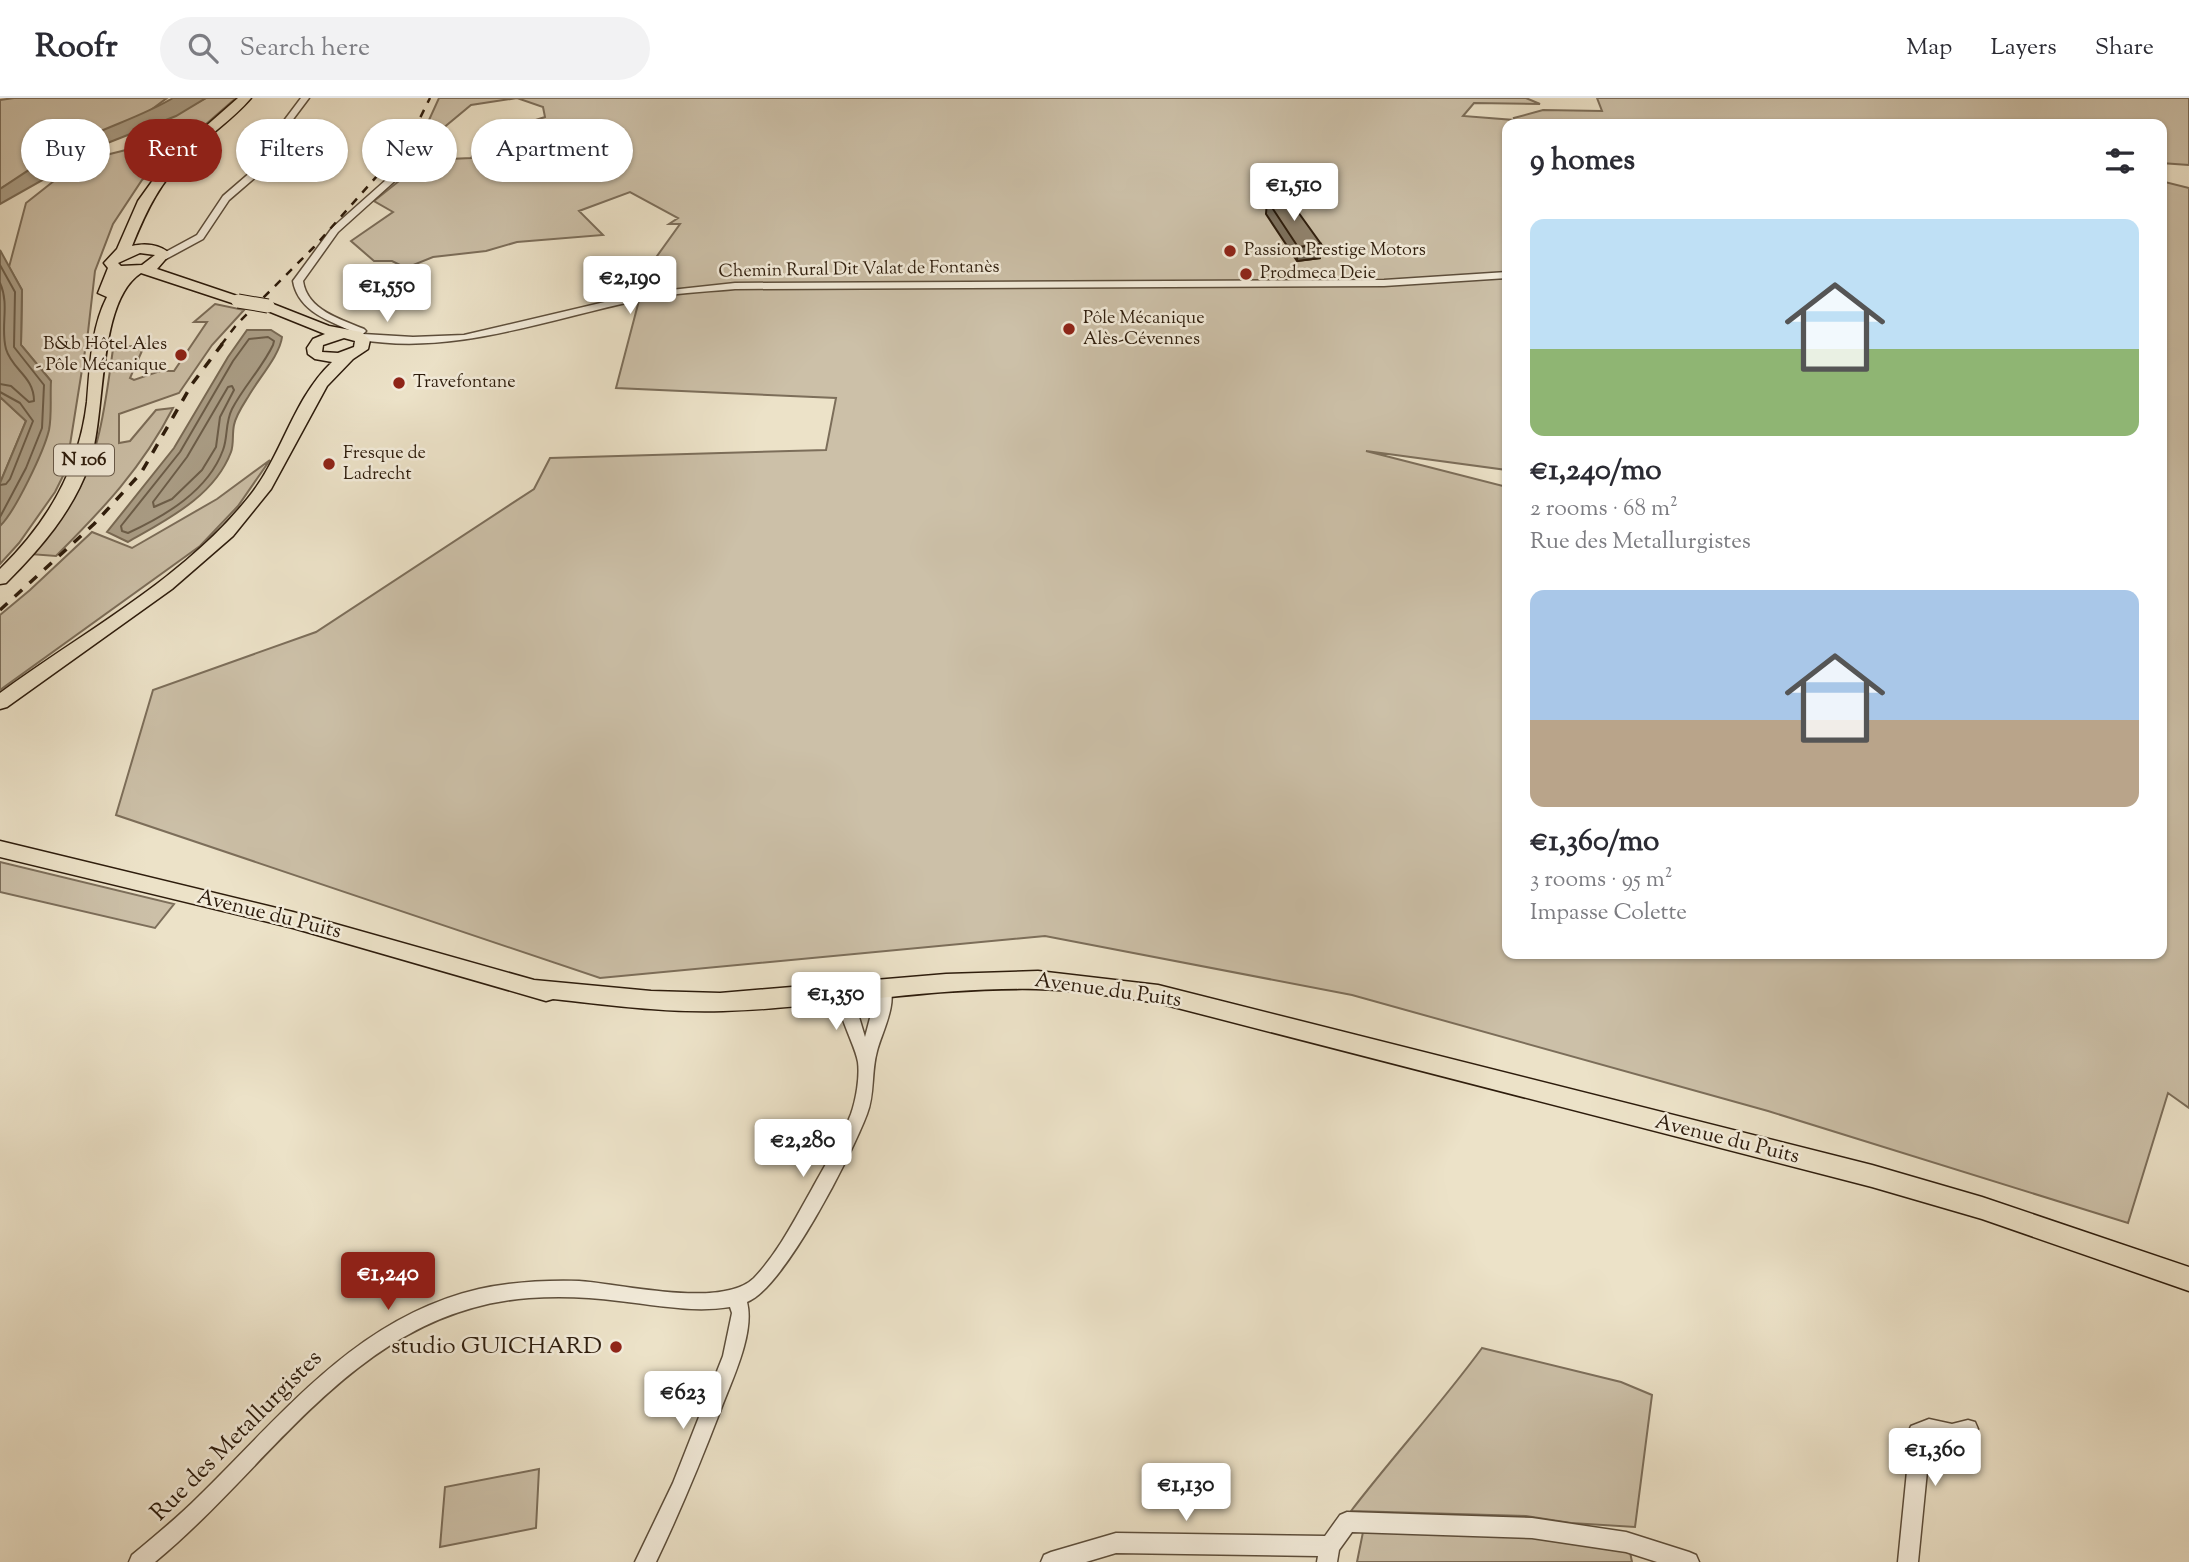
<!DOCTYPE html>
<html lang="en">
<head>
<meta charset="utf-8">
<style>
  :root { --surface:#fff; --page:#f2f2f3; --text:#2b2b33; --muted:#7c7c81; --line:#e1e1e2; --accent:#8f2418 }
  body { margin:0; font-family:"Sorts Mill Goudy",serif; background:var(--page); color:var(--text); height:100vh; display:flex; flex-direction:column; font-size:26px; white-space:nowrap }
  * { box-sizing:border-box; margin:0 }
  p { font-size:23px; color:var(--muted) }
  .icon { flex:none; width:38px; height:38px; fill:none; stroke:currentColor; stroke-width:2; stroke-linecap:round; stroke-linejoin:round }
  .map { position:relative; flex:1; overflow:hidden }
  .details { position:absolute; left:1502px; top:21px; width:665px; height:840px; display:flex; flex-direction:column; background:var(--surface); border-radius:14px; box-shadow:0 2px 5px #0004 }
  .details>* { flex:none }
  .guide { position:absolute; left:21px; top:21px; width:665px; height:63px; display:flex; gap:14px }
  .price { position:absolute; translate:-50% -60px; padding:0 16px; border-radius:7px; background:#fff; color:#222; font-size:23px; line-height:46px; filter:drop-shadow(0 2px 4px #0008) }
  .price::after { content:''; position:absolute; left:50%; top:42px; width:21px; height:16px; margin-left:-10px; background:inherit; clip-path:polygon(0 0,100% 0,50% 100%) }
  .price.on { background:var(--accent); color:#fff }
  ul { padding:0; list-style:none }
  li { display:grid; align-content:center; gap:14px; height:371px; padding:0 28px }
  li span { display:grid; place-items:center; height:217px; border-radius:14px; color:#555 }
  li>.icon { margin-inline-start:auto }
  span .icon { width:126px; height:126px; fill:#fffc; stroke-width:1 }
  li b { font-size:30px }
  h2 { display:flex; justify-content:space-between; align-items:center; height:84px; padding:0 28px; font-size:30px }
  .chip { padding:0 24px; border-radius:32px; background:var(--surface); box-shadow:0 2px 5px #0004; font-size:24px; line-height:63px }
  .chip.on { background:var(--accent); color:#fff }
  header { display:flex; align-items:center; gap:42px; box-sizing:border-box; height:98px; padding:0 35px; background:var(--surface); border-bottom:2px solid var(--line) }
  header strong { font-size:33px }
  nav { display:flex; gap:38px; margin-inline-start:auto; font-size:24px }
  .search { width:490px; height:63px; background:var(--page); display:flex; align-items:center; gap:18px; box-sizing:border-box; padding:0 24px; border-radius:38px; color:var(--muted); font-size:26px }
  .map>svg:first-child { display:block }
  .green { fill:#ccc0a8; stroke:#7c6e5a; stroke-width:2 }
  .water { fill:#ab9f88; stroke:#796b56; stroke-width:2 }
  .lines { fill:none; stroke-linecap:round; stroke-linejoin:round }
  .shore { stroke:#6c5e4a; stroke-width:2 }
  .street-casing { stroke:#5d4e3b; stroke-width:3 }
  .primary-casing { stroke:#2d1c0c; stroke-width:3 }
  .street { fill:#f3ecdb; fill-rule:evenodd }
  .primary { fill:#ece2c8; fill-rule:evenodd }
  .rail-far1 { stroke:#2d1c0c; stroke-width:2.5; stroke-dasharray:8 8; stroke-linecap:butt }
  .rail { stroke:#2d1c0c; stroke-width:3.5; stroke-dasharray:10 10; stroke-linecap:butt }
  .primary-bridge-casing { stroke:#2d1c0c; stroke-width:15; stroke-linecap:butt }
  .primary-bridge { stroke:#ece2c8; stroke-width:13 }
  .wall { fill:#7c715f; stroke:#2d1c0c; stroke-width:2 }
  .shaded-wall { fill:#655c4d; stroke:#2d1c0c; stroke-width:2 }
  .building { fill:#90836e; stroke:#2d1c0c; stroke-width:2 }
  .poi-dot { fill:#8f2418; stroke:#f3ecdb; stroke-width:2.5 }
  .labels { text-anchor:middle; dominant-baseline:central; stroke-width:5; stroke-linejoin:round; paint-order:stroke }
  .far-poi-label { font-size:18px; fill:#2d1c0c; stroke:#f3ecdb; text-anchor:start }
  .far-street-label { font-size:18px; fill:#2d1c0c; stroke:#f3ecdb }
  .shield { fill:#f3ecdb; stroke:#685a4a; stroke-width:2 }
  .shield-label { font-size:19px; font-weight:bold; fill:#2d1c0c }
  .street-label { font-size:21px; fill:#2d1c0c; stroke:#f3ecdb }
  .near-poi-label { font-size:24px; fill:#2d1c0c; stroke:#f3ecdb; text-anchor:end }
  .near-street-label { font-size:24px; fill:#2d1c0c; stroke:#f3ecdb }
</style>
</head>
<body>
<header>
<strong>Roofr</strong>
<div class="search"><svg class="icon" aria-label="search" viewBox="0 0 24 24"><circle cx="10" cy="10" r="6"/><path d="M15 15l6 6"/></svg>Search here</div>
<nav><a>Map</a><a>Layers</a><a>Share</a></nav>
</header>
<div class="map">
<svg width="2189" height="1464" viewBox="0 0 2189 1464">
  <rect width="100%" height="100%" fill="#ece2c8"/>
  <filter id="stains"><feTurbulence type="fractalNoise" baseFrequency=".00286" numOctaves="4"/><feColorMatrix values="0 0 0 0 .2 0 0 0 0 .09 0 0 0 0 .02 0 0 0 .5 -.17"/></filter>
  <radialGradient id="worn" r=".72"><stop offset=".6" stop-color="#630" stop-opacity="0"/><stop offset="1" stop-color="#630" stop-opacity=".3"/></radialGradient>
  <path class="green" d="M14,0H167L144,17L80,42L0,91V2Z
    M206,0H236L142,82L113,126L95,173L88,234L66,372L55,394L19,445L0,466V411L51,283L21,247L22,192L9,169L26,105L78,64L150,46V31Z
    M439,0H1526L1540,6L1474,5L1463,18L1515,22L1514,20L1543,12L1602,13L1597,0H2189V67L2161,65V26H1978L1968,23L1930,24L1932,26H1507V372L1366,353L1507,389V856H2161V83L2189,90V1010L2168,995L2128,1125L1768,1013L1352,897L1045,838L600,880L116,717L153,592L316,534L534,391L550,360L826,352L836,300L616,290L647,172L680,126H669L678,120L630,94L579,113L603,137L517,144L486,153L433,159L406,170L392,163H374L351,143L393,114L374,103L424,63L428,70L449,61L471,60L486,38L545,19L543,9L517,0L471,7L406,61L419,44Z
    M215,206L244,212L212,247L179,295L119,316V345L130,343L156,312L173,310C142,370 103,411 56,458L29,456C41,442 57,427 67,411C100,363 105,307 113,251L145,246L130,280L134,282L160,273H174L207,224H194Z
    M0,299L26,323L0,385Z
    M270,362L238,408L200,448L0,592V517L30,492L92,434L132,450L217,401Z
    M0,764L174,806L155,830L0,794Z
    M1482,1250L1621,1284L1652,1297L1635,1429L1571,1425L1526,1418L1351,1413C1394,1357 1441,1306 1482,1250Z
    M539,1371L536,1430L440,1449L445,1389Z
    M1363,1434L1537,1439L1630,1454L1632,1464H1357Z"/>
  <path class="water" d="M173,0H206L176,18L110,44L0,106V91C26,74 51,56 79,43C111,27 143,18 173,0Z
    M0,152L22,192L21,247L51,283C50,298 52,317 49,332C44,353 15,414 0,428V385L26,323L0,299Z
    M247,232H271L282,239C280,257 258,281 248,299C243,307 236,317 234,327C232,336 234,346 231,354C214,399 166,422 128,444L107,434L174,350L228,259Z"/>
  <g class="lines">
    <path class="shore" d="M0,167L15,194L14,249L44,287L42,330L26,370L0,419
      M0,185C10,207 0,229 6,251C12,272 34,278 34,303L29,304L11,288L0,286
      M268,239L274,243L273,247C262,270 244,288 232,311C225,325 228,339 223,352C208,393 165,418 128,435L122,433L121,428L180,354L233,263L249,241Z
      M232,288L234,292L220,319L216,349L202,372L172,401L154,409L153,404L187,359L228,289Z
      M0,294L20,305L33,323L10,381L6,386L0,387"/>
    <defs>
      <path id="street" d="M301,0H309L291,24L279,55L265,71L229,102L203,141L166,161H160V157L197,137L223,98L259,67L272,52L283,24Z
        M441,33L448,35L338,134L303,183C307,212 340,221 364,231L366,233L363,236L413,239L464,237L643,195L735,185L1384,182L1507,174V180L1384,188L735,191C704,194 670,195 640,202C547,221 452,259 357,241L351,237L354,234C329,223 298,213 293,183L332,130Z
        M884,884L889,886C898,905 882,934 877,953C871,974 875,996 867,1016C852,1056 784,1190 747,1204C755,1235 732,1282 721,1311C701,1363 680,1414 656,1464H635L673,1385L723,1258L732,1215L730,1209C693,1215 656,1207 619,1203C589,1199 559,1198 529,1200C358,1213 275,1365 155,1464H129L132,1457C155,1438 178,1419 199,1398C284,1315 358,1219 479,1191C512,1184 546,1182 579,1183C623,1186 722,1211 754,1180C778,1155 795,1121 812,1091C825,1067 841,1042 851,1016C856,1002 860,979 858,964C855,945 831,907 840,889H850L865,939L879,886Z
        M1929,1321L1952,1326L1968,1322L1975,1324L1978,1331L1975,1338L1952,1344L1928,1340V1363L1918,1464H1898L1908,1363V1335L1911,1328Z
        M1347,1414L1532,1420L1626,1434L1689,1454L1696,1457L1699,1464H1657L1626,1454L1532,1440L1352,1434L1339,1452L1337,1464H1317L1318,1458L1116,1455L1086,1464H1041L1044,1457L1051,1454L1116,1435L1325,1438L1340,1417Z"/>
      <path id="primary" d="M238,0H251C233,21 209,37 189,56C160,84 147,111 132,148C145,145 160,146 170,156L157,171L243,200L245,203L238,207L141,175C96,204 107,317 89,367C73,413 40,451 6,485L0,486V471C48,424 79,371 87,304C90,269 91,230 107,199L98,195L108,170L104,165L117,151L138,103L156,78L180,51ZM140,155L155,157L142,167L121,168L118,165Z
        M268,204L329,228L361,234L370,242L368,251L353,261L327,288L271,391L233,438L172,491L7,609L0,611V595C84,533 181,483 248,400C282,359 292,302 332,264L315,261L308,256L307,250L313,241L325,236L263,211V205ZM344,240L355,243L354,249L338,255L322,254L323,247Z
        M0,743L293,814L534,882L651,893L720,895L946,876L1038,873L1158,887L1872,1067L1982,1099L2189,1169V1193L1982,1121L1872,1089L1158,905C1118,899 1077,892 1036,891C931,889 828,910 723,913C666,915 609,907 553,901L546,903L293,830L0,759Z"/>
    </defs>
    <use href="#street" class="street-casing"/>
    <use href="#primary" class="primary-casing"/>
    <use href="#street" class="street"/>
    <use href="#primary" class="primary"/>
    <path class="rail-far1" d="M221,247L237,226L314,149L409,42L430,0"/>
    <path class="rail" d="M0,512L94,426L141,375L192,286L223,245"/>
    <defs>
      <path id="primary-bridge" d="M238,203L268,208"/>
    </defs>
    <use href="#primary-bridge" class="primary-bridge-casing"/>
    <use href="#primary-bridge" class="primary-bridge"/>
  </g>
  <path class="wall" d="M1267,102L1321,146L1320,160L1297,163L1266,116Z"/>
  <path class="shaded-wall" d="M1321,146L1320,160L1297,163L1298,149Z"/>
  <path class="building" d="M1288,100L1321,146L1298,149L1267,102Z"/>
  <g class="poi-dot">
    <circle cx="1230" cy="153" r="7"/>
    <circle cx="1246" cy="176" r="7"/>
    <circle cx="1069" cy="231" r="7"/>
    <circle cx="181" cy="257" r="7"/>
    <circle cx="399" cy="285" r="7"/>
    <circle cx="329" cy="366" r="7"/>
    <circle cx="616" cy="1249" r="7"/>
  </g>
  <g class="labels">
    <g class="far-poi-label">
      <text x="1244" y="153">Passion Prestige Motors</text>
      <text x="1260" y="176">Prodmeca Deie</text>
      <text x="1083" y="221">Pôle Mécanique<tspan x="1083" dy="21">Alès-Cévennes</tspan></text>
      <text x="167" y="247" text-anchor="end">B&amp;b Hôtel Ales<tspan x="167" dy="21">- Pôle Mécanique</tspan></text>
      <text x="413" y="285">Travefontane</text>
      <text x="343" y="356">Fresque de<tspan x="343" dy="21">Ladrecht</tspan></text>
    </g>
    <g class="far-street-label">
      <text transform="translate(859 172) rotate(-1)">Chemin Rural Dit Valat de Fontanès</text>
    </g>
    <rect class="shield" x="54" y="346.5" width="60" height="31" rx="5"/>
    <g class="shield-label">
      <text x="84" y="362">N 106</text>
    </g>
    <g class="street-label">
      <text transform="translate(269 817) rotate(14)">Avenue du Puits</text>
      <text transform="translate(1108 893) rotate(8)">Avenue du Puits</text>
      <text transform="translate(1727 1042) rotate(14)">Avenue du Puits</text>
    </g>
    <g class="near-poi-label">
      <text x="602" y="1249">studio GUICHARD</text>
    </g>
    <g class="near-street-label">
      <text transform="translate(237 1338) rotate(-45)">Rue des Metallurgistes</text>
    </g>
  </g>
  <rect width="100%" height="100%" filter="url(#stains)"/>
  <rect width="100%" height="100%" fill="url(#worn)"/>
</svg>
<b class="price" style="left:1294px;top:125px">€1,510</b>
<b class="price" style="left:630px;top:218px">€2,190</b>
<b class="price" style="left:387px;top:226px">€1,550</b>
<b class="price" style="left:836px;top:934px">€1,350</b>
<b class="price" style="left:803px;top:1081px">€2,280</b>
<b class="price on" style="left:388px;top:1214px">€1,240</b>
<b class="price" style="left:683px;top:1333px">€623</b>
<b class="price" style="left:1935px;top:1390px">€1,360</b>
<b class="price" style="left:1186px;top:1425px">€1,130</b>
<div class="guide">
<a class="chip">Buy</a>
<a class="chip on">Rent</a>
<a class="chip">Filters</a>
<a class="chip">New</a>
<a class="chip">Apartment</a>
</div>
<section class="details">
<h2>9 homes<svg class="icon" aria-label="filters" viewBox="0 0 24 24"><path d="M4 7h16M4 17h16"/><circle cx="9" cy="7" r="2"/><circle cx="15" cy="17" r="2"/></svg></h2>
<ul>
<li><span style="background:linear-gradient(#bfe0f5 60%,#8fb573 0)"><svg class="icon" aria-label="home" viewBox="0 0 24 24"><path d="M3 11l9-7 9 7M6 9v11h12V9"/></svg></span><div><b>€1,240/mo</b><p>2 rooms · 68 m²</p><p>Rue des Metallurgistes</p></div></li>
<li><span style="background:linear-gradient(#a9c7e8 60%,#b9a48a 0)"><svg class="icon" aria-label="home" viewBox="0 0 24 24"><path d="M3 11l9-7 9 7M6 9v11h12V9"/></svg></span><div><b>€1,360/mo</b><p>3 rooms · 95 m²</p><p>Impasse Colette</p></div></li>
</ul>
</section>
</div>
</body>
</html>
